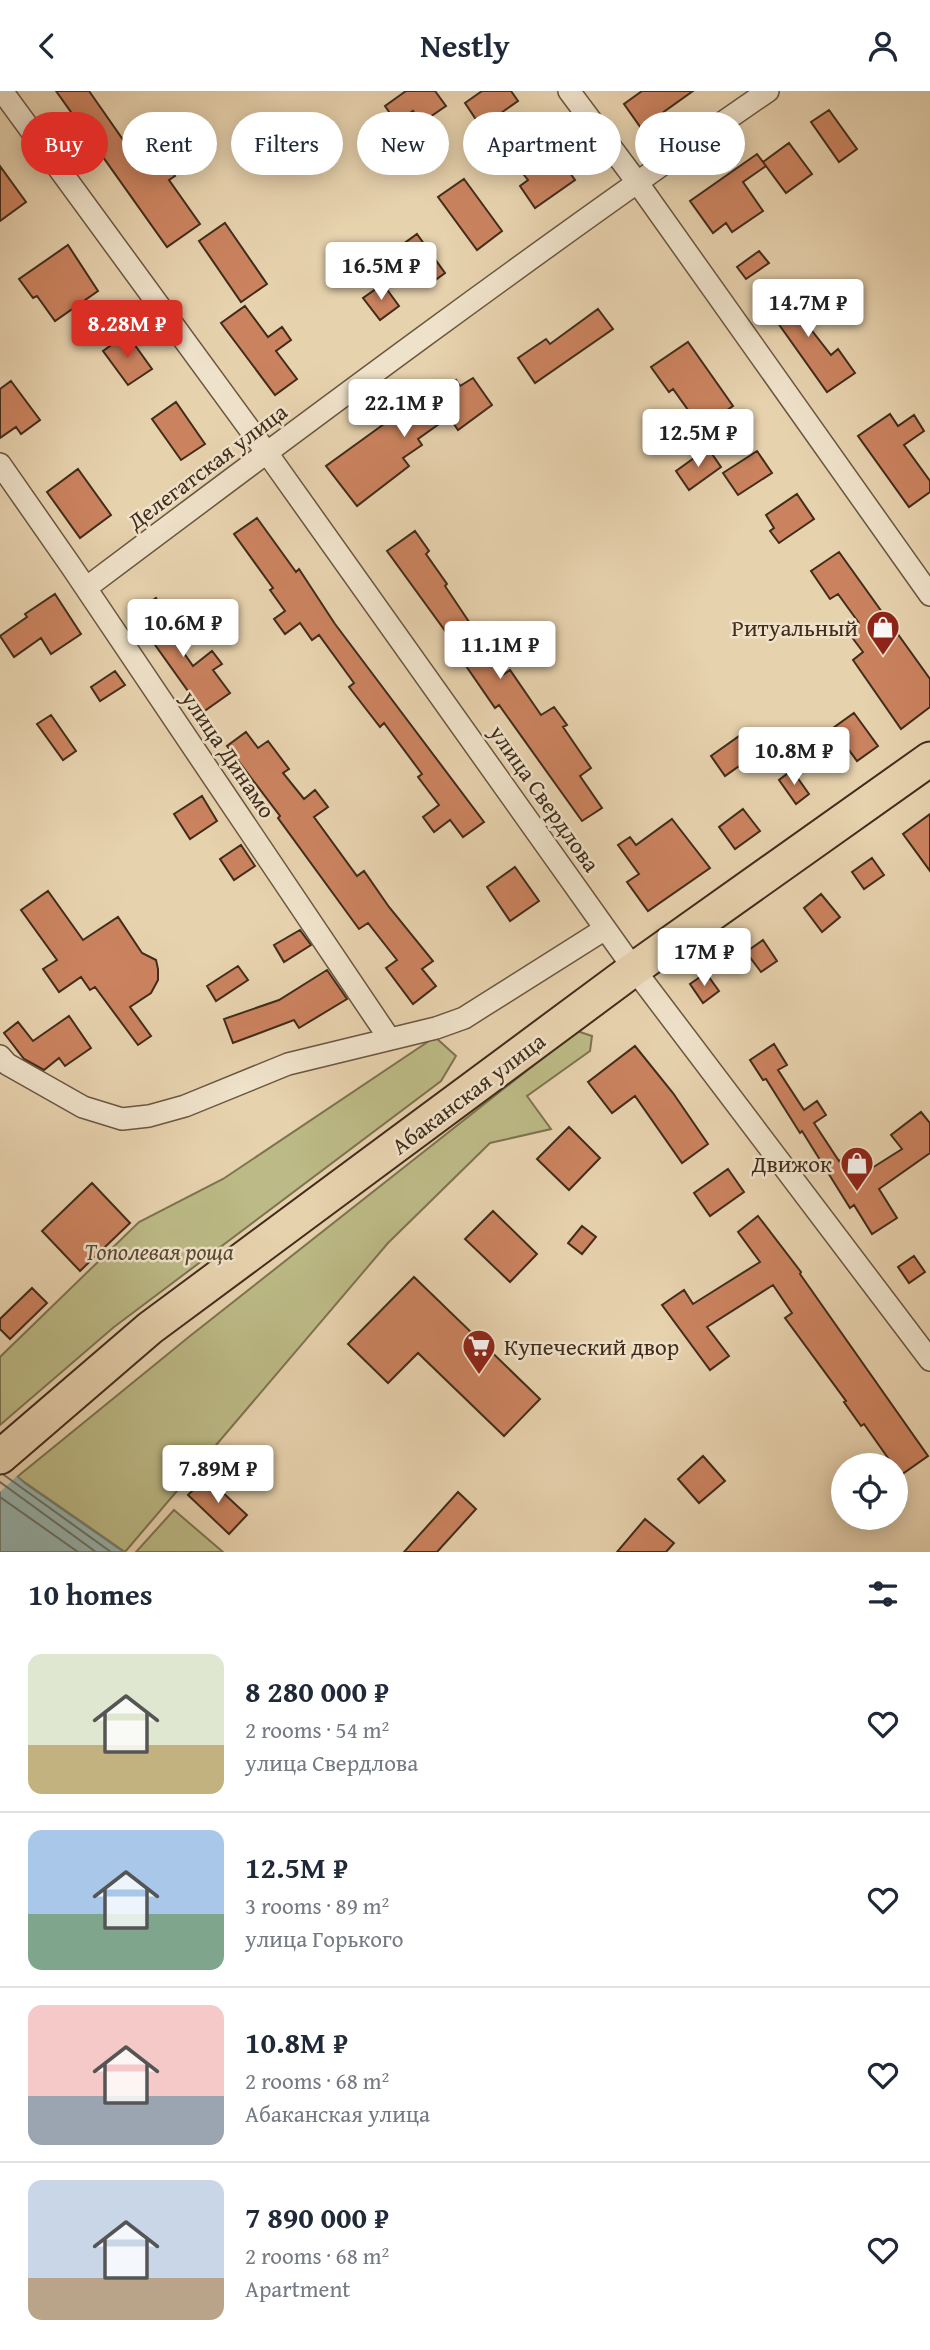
<!DOCTYPE html>
<html lang="en">
<head>
<meta charset="utf-8">
<style>
  :root { --surface:#fff; --page:#f2f2f3; --text:#1f2937; --muted:#747a83; --line:#e0e1e3; --accent:#d93025 }
  body { margin:0; font-family:"Gentium Book Plus",serif; background:var(--page); color:var(--text); height:100vh; display:flex; flex-direction:column; font-size:26px; white-space:nowrap }
  * { box-sizing:border-box; margin:0 }
  p { font-size:23px; color:var(--muted) }
  .icon { flex:none; width:38px; height:38px; fill:none; stroke:currentColor; stroke-width:2; stroke-linecap:round; stroke-linejoin:round }
  .map { position:relative; height:1461px; overflow:hidden }
  .side { display:flex; flex-direction:column; background:var(--surface); flex:1 }
  .side>* { flex:none }
  .top-card { position:absolute; left:21px; top:21px; width:889px; height:63px; display:flex; gap:14px }
  .tools { position:absolute; left:831px; top:1362px; display:grid; gap:14px }
  .tools a { display:grid; place-items:center; width:77px; height:77px; border-radius:50%; background:var(--surface); box-shadow:0 4px 18px #0003; font-size:35px }
  .price { position:absolute; translate:-50% -60px; padding:0 16px; border-radius:7px; background:#fff; color:#222; font-size:23px; line-height:46px; filter:drop-shadow(0 2px 4px #0008) }
  .price::after { content:''; position:absolute; left:50%; top:42px; width:21px; height:16px; margin-left:-10px; background:inherit; clip-path:polygon(0 0,100% 0,50% 100%) }
  .price.current { background:var(--accent); color:#fff }
  ul { padding:0; list-style:none }
  li { display:flex; align-items:center; gap:21px; height:175px; padding:0 28px }
  li+li { border-top:2px solid var(--line) }
  li span { display:grid; place-items:center; flex:none; width:196px; height:140px; border-radius:14px; color:#555 }
  li>.icon { margin-inline-start:auto }
  span .icon { width:84px; height:84px; fill:#fffc; stroke-width:1 }
  li b { font-size:30px }
  h2 { display:flex; justify-content:space-between; align-items:center; height:84px; padding:0 28px; font-size:30px }
  .chip { padding:0 24px; border-radius:32px; background:var(--surface); box-shadow:0 4px 18px #0003; font-size:24px; line-height:63px }
  .chip.current { background:var(--accent); color:#fff }
  header { display:flex; justify-content:space-between; align-items:center; height:91px; padding:0 28px; background:var(--surface); font-size:32px; font-weight:700 }
  .map>svg:first-child { display:block }
  .green { fill:#bcba86; stroke:#7e7350; stroke-width:2 }
  .water { fill:#97b6b0; stroke:#757f74; stroke-width:2 }
  .pier { fill:#e7d2ae }
  .lines { fill:none; stroke-linecap:round; stroke-linejoin:round }
  .shore { stroke:#6c7166; stroke-width:2 }
  .building { fill:#cb835f; stroke:#412c1b; stroke-width:2 }
  .minor-casing { stroke:#6a5640; stroke-width:24 }
  .primary-casing { stroke:#412c1b; stroke-width:37 }
  .minor { stroke:#efe2ca; stroke-width:21 }
  .primary { stroke:#e7d2ae; stroke-width:33 }
  .labels { text-anchor:middle; dominant-baseline:central; stroke-width:5; stroke-linejoin:round; paint-order:stroke }
  .street-label { font-size:23px; fill:#412c1b; stroke:#efe2ca }
  .poi-label { font-size:23px; fill:#412c1b; stroke:#efe2ca; text-anchor:end }
  .park-label { font-size:23px; font-style:italic; fill:#5a4830; stroke:#efe2ca }
</style>
</head>
<body>
<header><svg class="icon" aria-label="back" viewBox="0 0 24 24"><path d="M15 5l-7 7 7 7"/></svg>Nestly<svg class="icon" aria-label="person" viewBox="0 0 24 24"><circle cx="12" cy="8" r="4"/><path d="M4 21q1-7 8-7t8 7"/></svg></header>
<div class="map">
<svg width="930" height="1461" viewBox="0 0 930 1461">
  <rect width="100%" height="100%" fill="#e7d2ae"/>
  <filter id="stains"><feTurbulence type="fractalNoise" baseFrequency=".00286" numOctaves="4"/><feColorMatrix values="0 0 0 0 .2 0 0 0 0 .09 0 0 0 0 .02 0 0 0 .5 -.17"/></filter>
  <radialGradient id="worn" r=".72"><stop offset=".6" stop-color="#630" stop-opacity="0"/><stop offset="1" stop-color="#630" stop-opacity=".3"/></radialGradient>
  <path class="green" d="M577,940L592,945L590,960L527,1005L551,1038L490,1052L388,1152L125,1461L17,1386L190,1245Z
    M435,946L456,965L441,990L114,1236L0,1334V1266L139,1131L223,1088Z
    M174,1419L223,1461H136Z"/>
  <path class="water" d="M0,1370L26,1393L124,1461H0Z"/>
  <path class="pier" d="M0,1366L19,1383L0,1401Z"/>
  <g class="lines">
    <path class="shore" d="M4,1384L111,1461
      M0,1391L96,1461
      M0,1406L78,1461"/>
  </g>
  <path class="building" d="M56,0H89L140,73L157,60L175,85L169,89L200,133L167,156Z
    M406,0H435L446,15L421,32L413,20L396,31L385,15Z
    M482,0H511L518,10L481,36L465,12Z
    M642,0H693L641,37L624,13Z
    M829,19L857,58L839,71L811,31Z
    M789,52L812,83L786,102L763,71Z
    M550,54L575,89L535,117L520,95L528,89L524,84L540,73L534,65Z
    M757,63L766,75L743,91L763,120L732,141L726,132L713,142L690,110Z
    M0,75L26,111L0,130Z
    M464,88L502,140L477,159L438,106Z
    M225,132L267,193L241,211L199,150Z
    M417,143L445,182L427,195L399,156Z
    M68,154L98,200L55,230L37,205L33,207L19,188Z
    M759,160L769,172L746,188L737,176Z
    M383,193L399,215L380,229L363,207Z
    M788,193L808,222L802,227L831,264L838,258L855,282L827,301L763,211Z
    M245,215L268,246L282,236L291,249L276,260L297,288L275,304L221,232Z
    M598,218L613,238L535,292L518,267L546,248L550,253Z
    M127,243L152,278L128,294L103,260Z
    M688,251L733,315L701,337L673,298L669,301L651,276Z
    M473,287L492,314L458,339L449,326L418,348L422,354L403,367L409,375L357,415L326,375L413,312L417,317L456,289L460,295Z
    M11,290L40,329L21,343L16,336L0,347V298Z
    M176,311L205,353L181,369L152,328Z
    M890,323L898,335L914,324L924,340L904,354L930,390V401L909,416L858,345Z
    M708,357L721,376L689,399L676,380Z
    M757,360L772,382L738,404L723,382Z
    M78,378L111,424L80,447L47,401Z
    M797,403L814,428L779,452L770,440L774,437L766,424Z
    M257,427L296,481L299,478L335,533L484,731L463,746L450,729L434,741L423,726L439,714L418,686L422,683L384,632L380,636L349,596L354,592L319,544L312,549L300,532L285,543L274,528L285,520L270,499L273,497L234,443Z
    M415,440L429,460L426,463L447,493L445,495L504,583L510,579L541,624L554,616L567,634L563,636L591,677L580,685L602,717L582,730L499,614L495,617L464,572L467,570L387,460Z
    M839,461L930,588V616L901,638L853,569L863,561L848,541L859,532L838,503L830,508L811,480Z
    M55,503L81,543L51,563L41,547L14,566L0,545L27,526L25,523Z
    M156,507L170,527L163,532L193,575L212,560L222,573L213,579L230,602L203,621L133,523Z
    M115,580L125,594L100,610L91,596Z
    M854,622L878,655L857,670L833,637Z
    M51,624L76,660L63,669L37,633Z
    M246,641L258,657L268,650L289,678L283,682L304,708L315,699L328,716L314,726L357,785L364,780L389,816L433,870L422,878L436,895L413,913L386,877L397,869L368,832L359,838L278,727L280,725L227,655Z
    M742,643L756,663L725,685L711,665Z
    M792,679L809,703L796,713L779,689Z
    M202,705L217,730L190,748L174,723Z
    M743,718L760,740L735,758L719,736Z
    M930,723V780L903,743Z
    M672,728L710,777L648,820L627,791L639,783L618,754L630,746L636,754Z
    M241,754L255,775L234,789L220,768Z
    M872,767L884,784L864,798L852,781Z
    M515,776L539,810L510,830L487,796Z
    M48,800L83,849L118,826L142,862L156,869L158,878V889L151,902L130,916L151,945L138,954L95,896L90,899L81,886L59,901L43,878L57,869L21,819Z
    M821,803L840,826L822,841L804,817Z
    M300,839L311,854L284,871L274,854Z
    M763,849L777,870L761,881L746,861Z
    M238,875L248,889L216,910L207,895Z
    M327,879L347,908L299,937L294,929L233,952L224,928L279,909Z
    M706,882L719,900L703,912L690,893Z
    M69,925L91,957L65,975L59,967L44,979L24,968L4,942L18,931L33,950Z
    M774,953L787,974L778,979L804,1019L817,1010L826,1024L814,1032L839,1070L859,1057L872,1077L902,1058L891,1044L921,1021L930,1032V1062L879,1098L897,1127L872,1143L854,1114L850,1117L802,1040L800,1042L766,988L763,989L750,969Z
    M635,955L673,1002L708,1053L682,1072L635,1005L612,1022L588,991Z
    M569,1036L600,1067L569,1099L537,1068Z
    M728,1078L744,1101L710,1125L694,1102Z
    M92,1092L130,1132L80,1180L42,1140Z
    M493,1120L537,1163L510,1191L465,1148Z
    M758,1125L801,1181L800,1183L928,1365L901,1384L896,1374H893L864,1333L861,1335L844,1311L846,1310L785,1227L792,1222L773,1194L707,1236L729,1265L710,1279L662,1214L684,1199L693,1213L760,1171L738,1141Z
    M582,1135L596,1146L582,1163L568,1152Z
    M914,1165L925,1181L909,1192L898,1176Z
    M414,1186L540,1308L504,1345L418,1262L388,1292L348,1253Z
    M32,1197L47,1212L10,1248L0,1238V1228Z
    M703,1365L725,1390L699,1412L678,1388Z
    M206,1386L247,1424L229,1443L188,1404Z
    M458,1401L476,1418L437,1461H404Z
    M645,1428L674,1452L666,1461H617Z"/>
  <g class="lines">
    <defs>
      <path id="minor" d="M2,0L267,362L634,878L930,1269
        M569,0L637,91L930,504
        M0,373L71,475L389,947
        M86,497C311,328 536,160 768,0
        M0,965L7,973L83,1016L122,1028L149,1025L185,1015L288,973L436,937L464,927L605,838"/>
      <path id="primary" d="M0,1366L150,1237L634,878L930,668"/>
    </defs>
    <use href="#minor" class="minor-casing"/>
    <use href="#primary" class="primary-casing"/>
    <use href="#minor" class="minor"/>
    <use href="#primary" class="primary"/>
  </g>
  <defs>
    <symbol id="shop-pin" viewBox="-11 -11 22 30"><path d="M0 17L-7.5 6A9.5 9.5 0 1 1 7.5 6Z" fill="#8f2418" stroke="#efe2ca"/><path d="M-5-2.5h2.3a2.7 3.5 0 0 1 5.4 0H5L5.5 6h-11ZM-1.5-2.5h3a1.5 2.3 0 0 0-3 0Z" fill="#fff"/></symbol>
    <symbol id="supermarket-pin" viewBox="-11 -11 22 30"><path d="M0 17L-7.5 6A9.5 9.5 0 1 1 7.5 6Z" fill="#8f2418" stroke="#efe2ca"/><path d="M-6-5.5h2.5l.6 2H6L4.5 2H-2.5L-4.4-4H-6ZM-1.5 3.2a1.3 1.3 0 1 0 .1 0ZM3 3.2a1.3 1.3 0 1 0 .1 0Z" fill="#fff"/></symbol>
  </defs>
  <g fill-rule="evenodd">
    <use href="#shop-pin" x="864" y="517" width="38" height="52"/>
    <use href="#shop-pin" x="838" y="1053" width="38" height="52"/>
    <use href="#supermarket-pin" x="460" y="1236" width="38" height="52"/>
  </g>
  <g class="labels">
    <g class="street-label">
      <text transform="translate(207 375) rotate(-37)">Делегатская улица</text>
      <text transform="translate(229 663) rotate(56)">улица Динамо</text>
      <text transform="translate(545 707) rotate(55)">улица Свердлова</text>
      <text transform="translate(468 1002) rotate(-37)">Абаканская улица</text>
    </g>
    <g class="poi-label">
      <text x="858" y="536">Ритуальный</text>
      <text x="832" y="1072">Движок</text>
      <text x="504" y="1255" text-anchor="start">Купеческий двор</text>
    </g>
    <g class="park-label">
      <text x="159" y="1160">Тополевая роща</text>
    </g>
  </g>
  <rect width="100%" height="100%" filter="url(#stains)"/>
  <rect width="100%" height="100%" fill="url(#worn)"/>
</svg>
<div class="tools">
<a><svg class="icon" aria-label="locate" viewBox="0 0 24 24"><circle cx="12" cy="12" r="6"/><path d="M12 2v4M12 18v4M2 12h4M18 12h4"/></svg></a>
</div>
<b class="price" style="left:381px;top:211px">16.5M ₽</b>
<b class="price" style="left:808px;top:248px">14.7M ₽</b>
<b class="price current" style="left:127px;top:269px">8.28M ₽</b>
<b class="price" style="left:404px;top:348px">22.1M ₽</b>
<b class="price" style="left:698px;top:378px">12.5M ₽</b>
<b class="price" style="left:183px;top:568px">10.6M ₽</b>
<b class="price" style="left:500px;top:590px">11.1M ₽</b>
<b class="price" style="left:794px;top:696px">10.8M ₽</b>
<b class="price" style="left:704px;top:897px">17M ₽</b>
<b class="price" style="left:218px;top:1414px">7.89M ₽</b>
<div class="top-card">
<a class="chip current">Buy</a>
<a class="chip">Rent</a>
<a class="chip">Filters</a>
<a class="chip">New</a>
<a class="chip">Apartment</a>
<a class="chip">House</a>
</div>
</div>
<section class="side">
<h2>10 homes<svg class="icon" aria-label="filters" viewBox="0 0 24 24"><path d="M4 7h16M4 17h16"/><circle cx="9" cy="7" r="2"/><circle cx="15" cy="17" r="2"/></svg></h2>
<ul>
<li><span style="background:linear-gradient(#dfe7d0 65%,#c2b280 0)"><svg class="icon" aria-label="home" viewBox="0 0 24 24"><path d="M3 11l9-7 9 7M6 9v11h12V9"/></svg></span><div><b>8 280 000 ₽</b><p>2 rooms · 54 m²</p><p>улица Свердлова</p></div><svg class="icon" aria-label="heart" viewBox="0 0 24 24"><path d="M12 20l-8-8c-3-5 5-10 8-4 3-6 11-1 8 4z"/></svg></li>
<li><span style="background:linear-gradient(#a9c7e8 60%,#7fa58c 0)"><svg class="icon" aria-label="home" viewBox="0 0 24 24"><path d="M3 11l9-7 9 7M6 9v11h12V9"/></svg></span><div><b>12.5M ₽</b><p>3 rooms · 89 m²</p><p>улица Горького</p></div><svg class="icon" aria-label="heart" viewBox="0 0 24 24"><path d="M12 20l-8-8c-3-5 5-10 8-4 3-6 11-1 8 4z"/></svg></li>
<li><span style="background:linear-gradient(#f6c9c9 65%,#9aa5b1 0)"><svg class="icon" aria-label="home" viewBox="0 0 24 24"><path d="M3 11l9-7 9 7M6 9v11h12V9"/></svg></span><div><b>10.8M ₽</b><p>2 rooms · 68 m²</p><p>Абаканская улица</p></div><svg class="icon" aria-label="heart" viewBox="0 0 24 24"><path d="M12 20l-8-8c-3-5 5-10 8-4 3-6 11-1 8 4z"/></svg></li>
<li><span style="background:linear-gradient(#c9d6e8 70%,#b9a48a 0)"><svg class="icon" aria-label="home" viewBox="0 0 24 24"><path d="M3 11l9-7 9 7M6 9v11h12V9"/></svg></span><div><b>7 890 000 ₽</b><p>2 rooms · 68 m²</p><p>Apartment</p></div><svg class="icon" aria-label="heart" viewBox="0 0 24 24"><path d="M12 20l-8-8c-3-5 5-10 8-4 3-6 11-1 8 4z"/></svg></li>
</ul>
</section>
</body>
</html>
